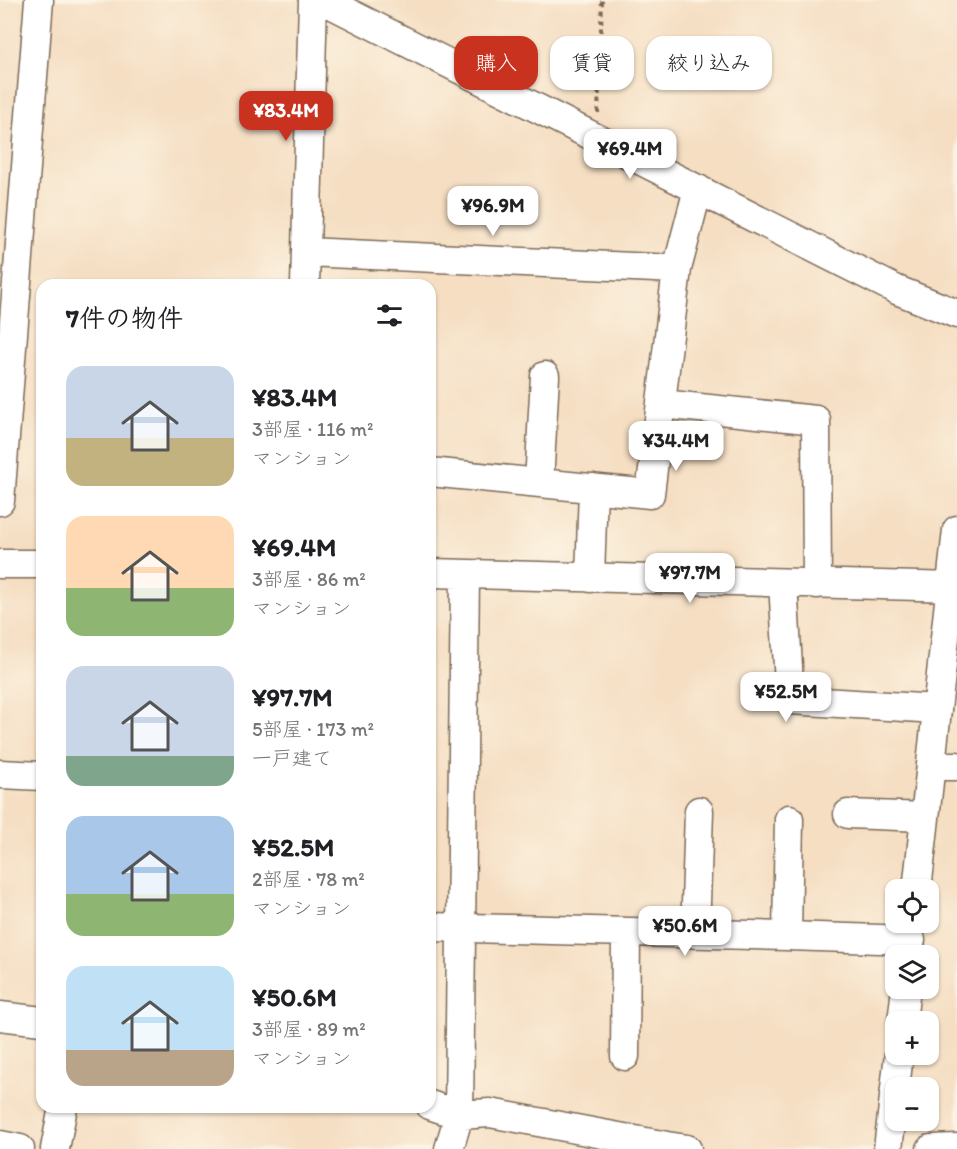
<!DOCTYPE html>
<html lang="ja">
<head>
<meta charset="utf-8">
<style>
  :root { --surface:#fff; --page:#f6f6f6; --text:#202124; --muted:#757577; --accent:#c8321e }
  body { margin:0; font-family:Itim,"Klee One",sans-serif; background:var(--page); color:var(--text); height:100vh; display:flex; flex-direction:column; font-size:22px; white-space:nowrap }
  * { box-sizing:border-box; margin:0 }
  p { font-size:20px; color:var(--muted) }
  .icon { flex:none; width:33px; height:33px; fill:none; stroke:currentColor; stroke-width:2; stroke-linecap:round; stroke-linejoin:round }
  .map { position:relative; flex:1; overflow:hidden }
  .side { position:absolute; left:36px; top:279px; width:400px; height:834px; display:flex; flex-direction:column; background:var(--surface); border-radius:18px; box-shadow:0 2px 4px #0004 }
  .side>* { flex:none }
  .hud { position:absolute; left:454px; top:36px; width:412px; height:54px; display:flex; gap:12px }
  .controls { position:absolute; left:885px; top:879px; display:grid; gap:12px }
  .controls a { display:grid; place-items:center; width:54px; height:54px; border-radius:12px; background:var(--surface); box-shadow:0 2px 4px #0004; font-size:30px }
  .price { position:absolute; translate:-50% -51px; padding:0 14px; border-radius:12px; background:#fff; color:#222; font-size:20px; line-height:39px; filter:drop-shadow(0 2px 3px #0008) }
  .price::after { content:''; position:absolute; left:50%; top:36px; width:18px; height:14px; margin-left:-9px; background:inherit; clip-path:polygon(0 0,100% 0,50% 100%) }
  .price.active { background:var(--accent); color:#fff }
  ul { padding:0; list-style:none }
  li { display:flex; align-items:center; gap:18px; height:150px; padding:0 30px }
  li span { display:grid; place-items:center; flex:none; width:168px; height:120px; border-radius:18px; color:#555 }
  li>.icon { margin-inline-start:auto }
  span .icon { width:72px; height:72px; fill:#fffc; stroke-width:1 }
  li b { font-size:26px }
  h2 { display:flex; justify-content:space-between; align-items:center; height:72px; padding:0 30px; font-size:26px }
  .chip { padding:0 21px; border-radius:18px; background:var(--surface); box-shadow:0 2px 4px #0004; font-size:21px; line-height:54px }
  .chip.active { background:var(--accent); color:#fff }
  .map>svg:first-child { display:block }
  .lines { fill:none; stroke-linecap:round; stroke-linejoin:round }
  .minor-casing { stroke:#7c6957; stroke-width:31 }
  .path { stroke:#7c6957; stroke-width:4; stroke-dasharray:4.5 4.5; stroke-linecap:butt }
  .minor { stroke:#fff; stroke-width:28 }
</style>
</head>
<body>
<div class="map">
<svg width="957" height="1149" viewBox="0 0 957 1149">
  <rect width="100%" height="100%" fill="#fcf5e5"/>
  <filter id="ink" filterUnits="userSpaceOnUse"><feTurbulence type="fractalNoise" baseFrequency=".0167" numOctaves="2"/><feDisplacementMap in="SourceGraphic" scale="12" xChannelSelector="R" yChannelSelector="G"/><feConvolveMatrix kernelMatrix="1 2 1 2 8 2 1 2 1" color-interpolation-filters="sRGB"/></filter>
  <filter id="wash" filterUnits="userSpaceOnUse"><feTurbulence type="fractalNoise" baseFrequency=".008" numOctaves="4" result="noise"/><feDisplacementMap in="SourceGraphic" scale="24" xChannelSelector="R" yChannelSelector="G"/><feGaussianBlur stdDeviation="1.35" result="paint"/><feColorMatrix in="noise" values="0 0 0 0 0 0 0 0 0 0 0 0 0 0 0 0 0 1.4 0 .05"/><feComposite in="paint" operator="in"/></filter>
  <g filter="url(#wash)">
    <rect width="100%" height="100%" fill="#f5dec2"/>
  </g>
  <g filter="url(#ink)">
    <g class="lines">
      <defs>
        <path id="minor" d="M323,0L897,290L957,314
          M306,252L677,269
          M305,285L313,0
          M661,404L816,420L817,584
          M430,472L650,494L677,269L698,189
          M539,483L545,376
          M0,501L39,0
          M0,564H42
          M430,573L957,587
          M590,578L593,488
          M783,583L790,700L937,709
          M931,766H957
          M0,774L42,776
          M848,814L925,817
          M917,890L957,530
          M430,927L787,936L789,819
          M695,934L699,811
          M787,936L911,940
          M0,1016L42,1021
          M902,1022L906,988
          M625,1056L626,932
          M430,1105L459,1115L490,1113L667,1146L687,1149
          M0,1145L20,1149
          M55,1149L63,1107
          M449,1149L459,1115L465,575
          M888,1149L899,1054
          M931,1149L957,1148"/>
      </defs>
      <use href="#minor" class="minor-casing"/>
      <path class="path" d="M598,113L602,0"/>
      <use href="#minor" class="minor"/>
    </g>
  </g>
</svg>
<div class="controls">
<a><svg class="icon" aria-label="locate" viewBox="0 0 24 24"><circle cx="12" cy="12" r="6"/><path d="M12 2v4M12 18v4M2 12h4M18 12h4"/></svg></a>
<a><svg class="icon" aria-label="layers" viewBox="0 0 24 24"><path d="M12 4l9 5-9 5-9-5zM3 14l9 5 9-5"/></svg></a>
<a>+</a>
<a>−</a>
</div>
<b class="price active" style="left:286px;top:142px">¥83.4M</b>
<b class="price" style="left:630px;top:180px">¥69.4M</b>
<b class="price" style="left:493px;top:237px">¥96.9M</b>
<b class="price" style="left:676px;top:472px">¥34.4M</b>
<b class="price" style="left:690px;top:604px">¥97.7M</b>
<b class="price" style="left:786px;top:723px">¥52.5M</b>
<b class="price" style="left:685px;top:957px">¥50.6M</b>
<div class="hud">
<a class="chip active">購入</a>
<a class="chip">賃貸</a>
<a class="chip">絞り込み</a>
</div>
<section class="side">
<h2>7件の物件<svg class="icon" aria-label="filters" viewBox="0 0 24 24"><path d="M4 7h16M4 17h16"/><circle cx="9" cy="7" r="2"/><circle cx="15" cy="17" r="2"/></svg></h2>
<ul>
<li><span style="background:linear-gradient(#c9d6e8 60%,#c2b280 0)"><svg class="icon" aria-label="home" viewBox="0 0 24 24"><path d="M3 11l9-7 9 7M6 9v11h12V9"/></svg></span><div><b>¥83.4M</b><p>3部屋 · 116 m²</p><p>マンション</p></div></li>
<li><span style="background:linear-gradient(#ffd9b3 60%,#8fb573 0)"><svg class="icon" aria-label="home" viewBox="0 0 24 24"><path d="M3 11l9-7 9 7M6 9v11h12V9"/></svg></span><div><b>¥69.4M</b><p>3部屋 · 86 m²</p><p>マンション</p></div></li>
<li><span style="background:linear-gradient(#c9d6e8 75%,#7fa58c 0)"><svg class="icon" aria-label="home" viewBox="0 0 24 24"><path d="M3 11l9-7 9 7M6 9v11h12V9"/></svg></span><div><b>¥97.7M</b><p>5部屋 · 173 m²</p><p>一戸建て</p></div></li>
<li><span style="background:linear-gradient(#a9c7e8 65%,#8fb573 0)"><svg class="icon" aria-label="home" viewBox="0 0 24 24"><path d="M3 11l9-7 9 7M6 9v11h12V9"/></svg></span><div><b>¥52.5M</b><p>2部屋 · 78 m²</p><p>マンション</p></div></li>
<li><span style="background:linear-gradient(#bfe0f5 70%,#b9a48a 0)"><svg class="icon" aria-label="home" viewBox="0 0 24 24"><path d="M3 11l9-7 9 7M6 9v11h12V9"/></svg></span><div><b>¥50.6M</b><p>3部屋 · 89 m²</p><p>マンション</p></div></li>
</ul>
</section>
</div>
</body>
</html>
